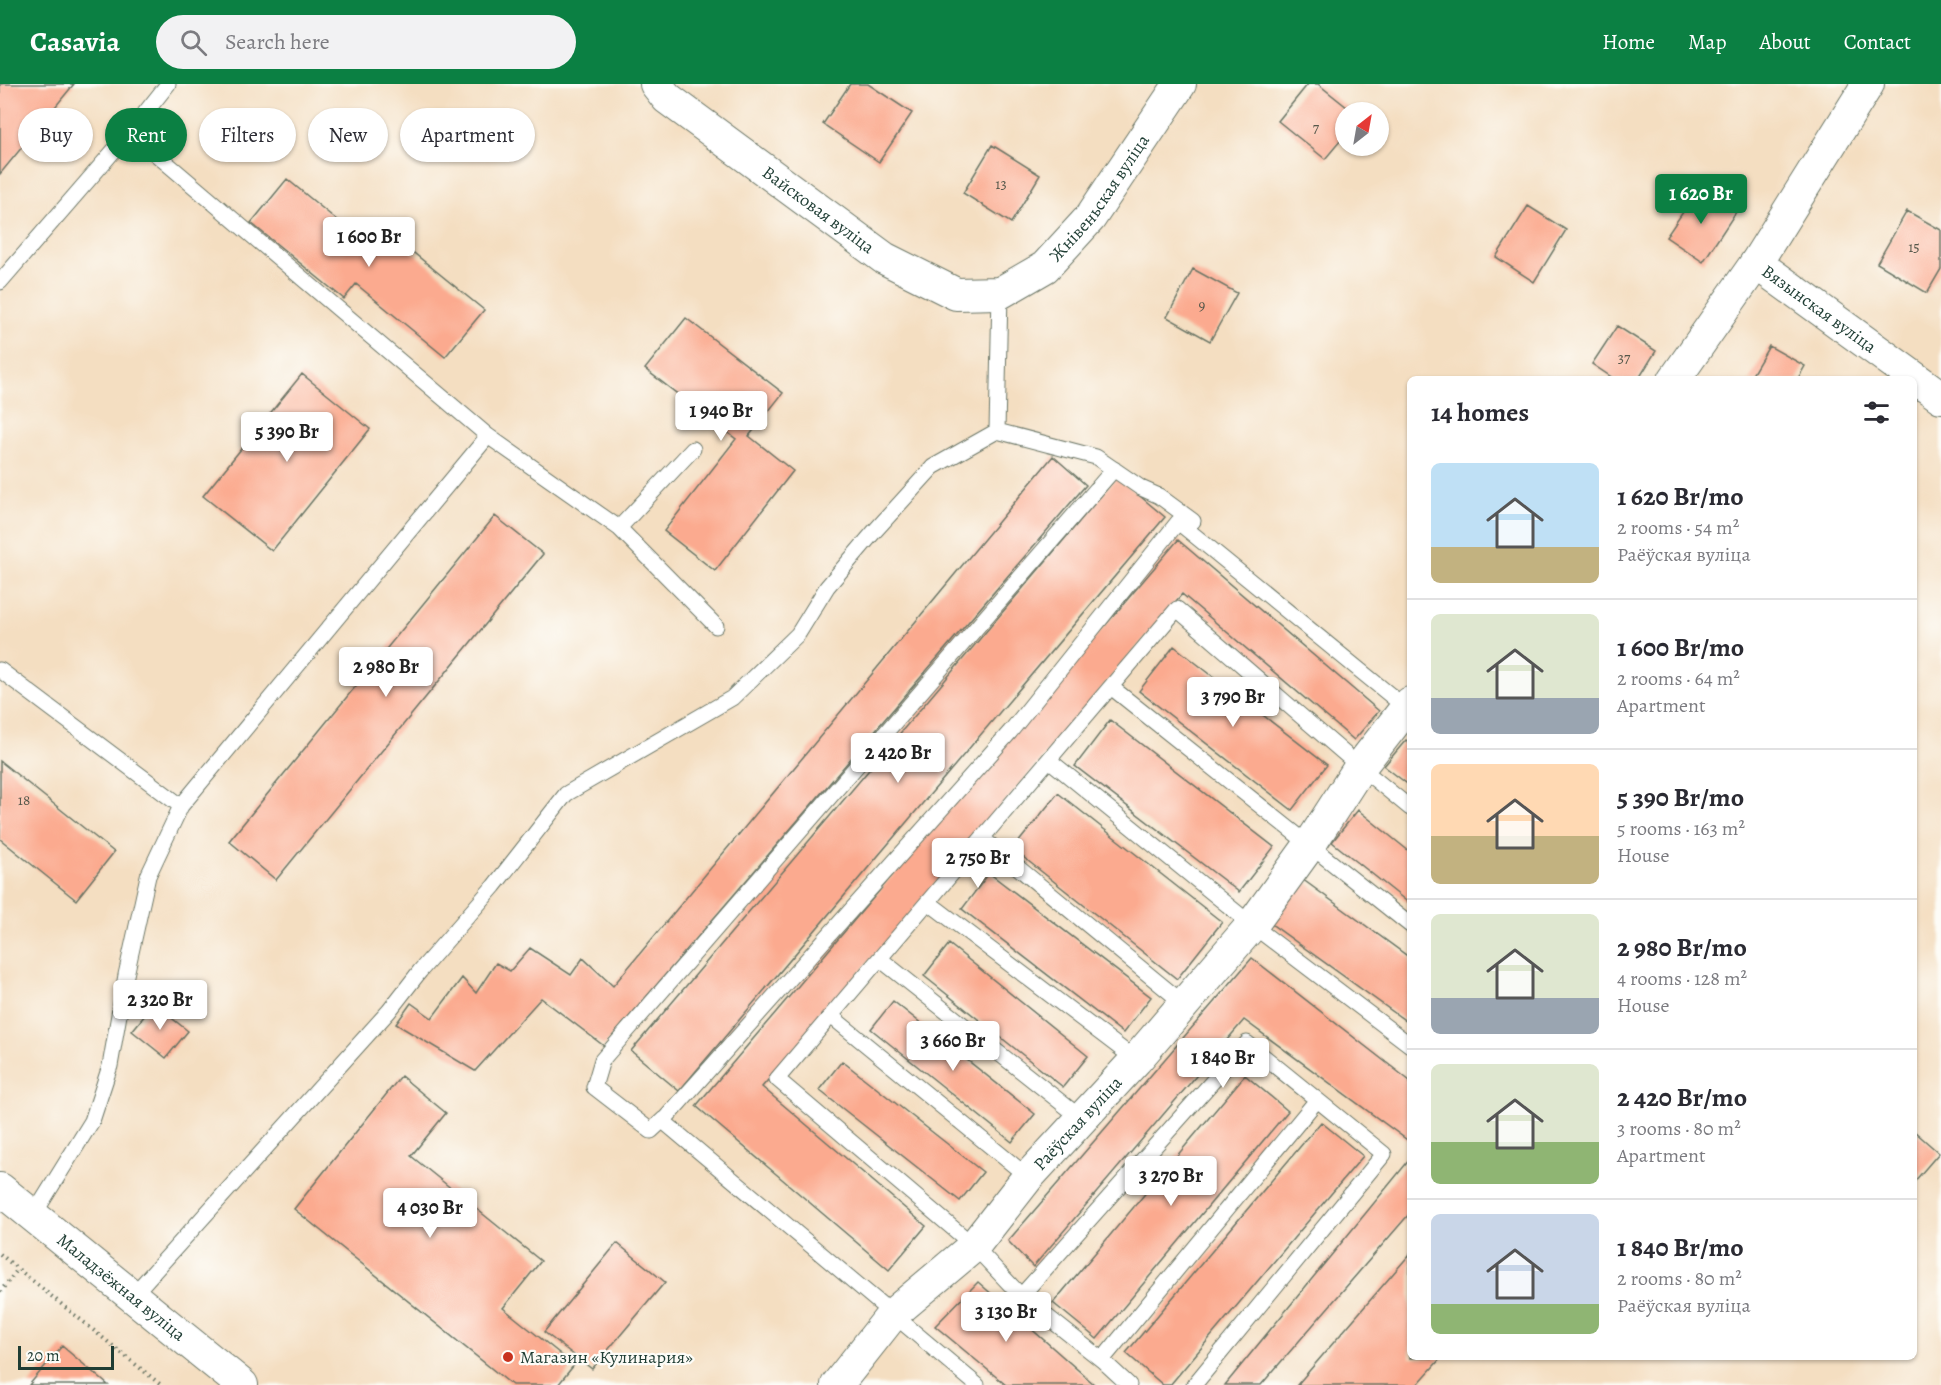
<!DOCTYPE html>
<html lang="en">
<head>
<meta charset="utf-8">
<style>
  :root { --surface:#fff; --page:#f2f2f3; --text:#2b2b33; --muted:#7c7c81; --line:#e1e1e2; --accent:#0b8043 }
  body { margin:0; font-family:Alegreya,serif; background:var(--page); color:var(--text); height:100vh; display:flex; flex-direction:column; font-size:22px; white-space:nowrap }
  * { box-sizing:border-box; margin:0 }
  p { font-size:20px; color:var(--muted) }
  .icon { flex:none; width:33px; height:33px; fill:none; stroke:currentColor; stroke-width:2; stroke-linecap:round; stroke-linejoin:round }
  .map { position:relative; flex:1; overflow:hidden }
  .details { position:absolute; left:1407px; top:292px; width:510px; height:984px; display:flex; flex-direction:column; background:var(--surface); border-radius:9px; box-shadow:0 2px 4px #0004 }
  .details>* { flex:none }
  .hud { position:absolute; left:18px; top:24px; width:570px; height:54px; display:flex; gap:12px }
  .needle { width:39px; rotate:31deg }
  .fabs { position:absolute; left:1335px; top:18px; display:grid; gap:12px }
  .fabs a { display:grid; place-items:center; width:54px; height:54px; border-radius:50%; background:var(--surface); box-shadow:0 2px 4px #0004; font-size:30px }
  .scale { position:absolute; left:18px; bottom:15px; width:96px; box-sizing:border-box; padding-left:6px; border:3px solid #1f3d34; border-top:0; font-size:16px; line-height:21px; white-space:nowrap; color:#1f3d34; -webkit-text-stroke:4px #fdfcf7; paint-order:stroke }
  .price { position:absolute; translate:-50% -51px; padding:0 14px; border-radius:6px; background:#fff; color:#222; font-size:20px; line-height:39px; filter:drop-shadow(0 2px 3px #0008) }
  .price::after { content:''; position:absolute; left:50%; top:36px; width:18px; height:14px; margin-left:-9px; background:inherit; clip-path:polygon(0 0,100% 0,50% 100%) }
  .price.selected { background:var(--accent); color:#fff }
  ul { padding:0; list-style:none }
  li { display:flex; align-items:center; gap:18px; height:150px; padding:0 24px }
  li+li { border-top:2px solid var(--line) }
  li span { display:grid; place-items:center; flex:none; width:168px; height:120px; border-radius:9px; color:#555 }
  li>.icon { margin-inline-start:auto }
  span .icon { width:72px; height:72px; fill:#fffc; stroke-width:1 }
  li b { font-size:26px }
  h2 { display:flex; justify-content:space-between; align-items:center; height:72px; padding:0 24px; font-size:26px }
  .chip { padding:0 21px; border-radius:27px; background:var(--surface); box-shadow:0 2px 4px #0004; font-size:21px; line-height:54px }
  .chip.selected { background:var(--accent); color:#fff }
  header { display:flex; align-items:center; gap:36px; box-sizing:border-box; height:84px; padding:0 30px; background:var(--accent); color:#fff }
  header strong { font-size:28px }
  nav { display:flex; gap:33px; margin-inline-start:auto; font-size:21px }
  .search { width:420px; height:54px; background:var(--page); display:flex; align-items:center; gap:15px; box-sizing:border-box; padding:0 21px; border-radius:33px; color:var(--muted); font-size:22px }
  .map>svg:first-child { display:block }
  .building { fill:#fbaa8f }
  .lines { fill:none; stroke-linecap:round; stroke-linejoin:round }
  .service-casing { stroke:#6a7565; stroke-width:17 }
  .minor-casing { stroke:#6a7565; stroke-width:34 }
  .path { stroke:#6a7565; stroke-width:4; stroke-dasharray:1.5 4.5; stroke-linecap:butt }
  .service { stroke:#fff; stroke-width:15 }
  .minor { stroke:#fff; stroke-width:32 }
  .poi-dot { fill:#c8321e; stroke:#fdfcf7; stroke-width:2 }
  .labels { text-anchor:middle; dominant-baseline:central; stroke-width:4.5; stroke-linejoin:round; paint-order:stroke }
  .number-label { font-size:15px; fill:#56584b }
  .street-label { font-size:18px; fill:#1f3d34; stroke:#fdfcf7 }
  .poi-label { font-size:18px; fill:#1f3d34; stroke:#fdfcf7; text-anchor:start }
</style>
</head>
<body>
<header>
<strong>Casavia</strong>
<div class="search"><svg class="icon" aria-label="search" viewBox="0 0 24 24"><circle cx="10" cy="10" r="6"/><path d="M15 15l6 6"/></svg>Search here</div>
<nav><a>Home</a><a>Map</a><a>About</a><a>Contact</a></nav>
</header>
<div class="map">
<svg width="1941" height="1301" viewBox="0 0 1941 1301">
  <rect width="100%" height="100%" fill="#fdfcf7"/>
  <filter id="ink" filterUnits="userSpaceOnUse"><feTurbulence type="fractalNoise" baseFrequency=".0167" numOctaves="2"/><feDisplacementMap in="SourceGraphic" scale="12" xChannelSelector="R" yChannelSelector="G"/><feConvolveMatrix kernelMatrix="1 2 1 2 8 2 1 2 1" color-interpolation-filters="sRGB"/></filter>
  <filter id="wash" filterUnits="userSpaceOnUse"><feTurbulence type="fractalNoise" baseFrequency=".008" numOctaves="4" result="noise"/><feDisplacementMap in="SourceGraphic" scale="24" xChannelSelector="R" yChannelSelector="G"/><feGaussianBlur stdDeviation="1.35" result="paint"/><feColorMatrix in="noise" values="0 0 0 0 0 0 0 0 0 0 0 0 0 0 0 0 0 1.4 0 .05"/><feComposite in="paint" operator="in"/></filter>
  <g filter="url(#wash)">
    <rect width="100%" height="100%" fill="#f4dec1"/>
    <g id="blocks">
      <path class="building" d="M0,0H74L0,90Z
        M850,0H868L912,29L879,78L823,40Z
        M1308,0H1318L1353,28H1346V50L1325,75L1278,37Z
        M992,61L1040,91L1011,139L963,109Z
        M287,95L373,166L388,148L484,226L445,273L356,200L344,215L251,139Z
        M1700,103L1736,128L1703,178L1666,153Z
        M1528,122L1566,146L1534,198L1496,173Z
        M1907,127L1941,146V185L1927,209L1877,179Z
        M1193,185L1237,209L1210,257L1167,233Z
        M686,234L783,309L749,352L793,387L715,487L664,447L736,355L645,285Z
        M1617,242L1656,267L1638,296H1616L1592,280Z
        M1769,262L1805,282L1797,296H1749Z
        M302,290L370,345L272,467L203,412Z
        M1053,372L1086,401L604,962L541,914L475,987L396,940L411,919L432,934L462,894L476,909L496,879L510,887L530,864L571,891L583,874L613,902Z
        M1117,393L1165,433L679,1007L631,967Z
        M495,432L543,470L276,796L229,757Z
        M1178,456L1379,627L1354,656L1182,510L762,1003L926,1142L889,1186L696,1022Z
        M1174,562L1327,681L1292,726L1139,607Z
        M1110,636L1274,763L1239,808L1075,682Z
        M1406,656L1410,659V702L1384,682Z
        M0,677L114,768L76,816L0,755Z
        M1058,709L1222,838L1177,895L1013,765Z
        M1358,726L1410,768V820L1332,758Z
        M989,789L1151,913L1123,949L962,825Z
        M1302,795L1410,874V940L1270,839Z
        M949,860L1088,972L1063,1003L924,892Z
        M1252,874L1410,997V1058L1244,936L1033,1183L1008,1157Z
        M893,917L1035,1030L1012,1058L871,945Z
        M154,920L188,947L166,974L132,947Z
        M842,977L983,1088L960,1117L819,1006Z
        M1245,991L1288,1027L1097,1255L1053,1219Z
        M401,992L446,1029L411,1072L541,1177L503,1224L574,1281L558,1301H512L294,1125Z
        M1321,1038L1363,1072L1170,1301H1163L1126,1269Z
        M1914,1047L1939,1069L1914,1098Z
        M1410,1075V1129L1261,1301H1225Z
        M617,1159L665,1198L592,1285L544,1248Z
        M1410,1170V1274H1441L1417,1301H1297Z
        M978,1198L1095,1301H1006L935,1242Z
        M62,1262L108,1301H29Z"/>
    </g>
  </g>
  <g filter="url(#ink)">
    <use href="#blocks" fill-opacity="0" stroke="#6a7565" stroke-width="1.5"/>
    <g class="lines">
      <defs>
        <path id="service" d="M130,48L168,0
          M0,198L130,48L488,352
          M997,347L1000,209
          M619,444L693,365
          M0,586L181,722L488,352L619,444L716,542
          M1111,603L1410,841
          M1049,676L1252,841L1410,961
          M982,754L1183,919
          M928,818L1136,976
          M880,875L1082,1035
          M831,932L1028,1093
          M664,1035L651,1047L594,1003L602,976L1114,385
          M33,1132L92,1037L110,982L126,891L148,792L181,722
          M133,1211L389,927L420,887L494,802L566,710L732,614L798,550L827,503L873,449L933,383L997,347L1096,373L1141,404L1159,412L1193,437H1190
          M1021,1212L1247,959L1384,1070L1194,1301
          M1102,1276L1317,1016
          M977,1301L663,1037L1010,648L1178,438L1406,624
          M1129,1301L1102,1276L1021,1212L974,1162L777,995L1177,525L1360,683L1410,724"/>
        <g id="minor">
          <path id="s1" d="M656,0L667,14L884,174L956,210L1000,209L1045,183L1090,134L1180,0"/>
          <path id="s2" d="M1756,179L1941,313"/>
          <path d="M1674,296L1756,179L1868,0"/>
          <path id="s3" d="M0,1105L242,1301"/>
          <path id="s4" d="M837,1301L893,1230L974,1162L1028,1093L1136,976L1252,841L1309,762L1360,683L1410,619"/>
        </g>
      </defs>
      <use href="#service" class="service-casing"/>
      <use href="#minor" class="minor-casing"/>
      <path class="path" d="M0,1170L18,1185
        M0,1208L18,1185L161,1301"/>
      <use href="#service" class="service"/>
      <use href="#minor" class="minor"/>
    </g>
  </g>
  <circle class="poi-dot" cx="508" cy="1273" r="6"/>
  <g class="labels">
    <g class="number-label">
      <text x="1316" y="44">7</text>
      <text x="1001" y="100">13</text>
      <text x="1914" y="163">15</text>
      <text x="1202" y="221">9</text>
      <text x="1624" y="274">37</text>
      <text x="24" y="716">18</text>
    </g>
    <g class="street-label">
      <text stroke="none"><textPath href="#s1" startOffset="552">Жнівеньская вуліца</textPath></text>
      <text stroke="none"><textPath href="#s1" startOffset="206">Вайсковая вуліца</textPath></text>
      <text stroke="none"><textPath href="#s2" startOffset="78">Вязынская вуліца</textPath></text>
      <text stroke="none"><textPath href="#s4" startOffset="357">Раёўская вуліца</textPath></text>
      <text stroke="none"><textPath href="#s3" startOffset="156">Маладзёжная вуліца</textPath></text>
    </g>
    <g class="poi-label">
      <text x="520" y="1273">Магазин «Кулинария»</text>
    </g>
  </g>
</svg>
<div class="fabs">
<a><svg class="needle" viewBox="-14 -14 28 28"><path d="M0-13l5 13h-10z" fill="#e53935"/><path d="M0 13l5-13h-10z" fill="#7c7c81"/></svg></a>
</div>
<div class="scale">20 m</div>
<b class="price selected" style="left:1701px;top:141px">1 620 Br</b>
<b class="price" style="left:369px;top:184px">1 600 Br</b>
<b class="price" style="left:721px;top:358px">1 940 Br</b>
<b class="price" style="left:287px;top:379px">5 390 Br</b>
<b class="price" style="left:386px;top:614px">2 980 Br</b>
<b class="price" style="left:1233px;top:644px">3 790 Br</b>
<b class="price" style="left:898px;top:700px">2 420 Br</b>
<b class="price" style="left:978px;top:805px">2 750 Br</b>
<b class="price" style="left:160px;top:947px">2 320 Br</b>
<b class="price" style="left:953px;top:988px">3 660 Br</b>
<b class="price" style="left:1223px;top:1005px">1 840 Br</b>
<b class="price" style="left:1171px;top:1123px">3 270 Br</b>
<b class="price" style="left:430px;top:1155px">4 030 Br</b>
<b class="price" style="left:1006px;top:1259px">3 130 Br</b>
<div class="hud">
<a class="chip">Buy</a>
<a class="chip selected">Rent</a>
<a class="chip">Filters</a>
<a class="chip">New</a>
<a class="chip">Apartment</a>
</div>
<section class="details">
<h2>14 homes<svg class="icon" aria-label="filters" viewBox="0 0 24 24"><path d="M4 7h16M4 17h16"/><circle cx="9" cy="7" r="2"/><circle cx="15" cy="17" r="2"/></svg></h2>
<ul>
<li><span style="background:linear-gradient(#bfe0f5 70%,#c2b280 0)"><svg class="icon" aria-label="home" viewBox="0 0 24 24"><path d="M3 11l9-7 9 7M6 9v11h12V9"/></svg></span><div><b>1 620 Br/mo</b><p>2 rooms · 54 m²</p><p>Раёўская вуліца</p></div></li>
<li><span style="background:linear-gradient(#dfe7d0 70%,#9aa5b1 0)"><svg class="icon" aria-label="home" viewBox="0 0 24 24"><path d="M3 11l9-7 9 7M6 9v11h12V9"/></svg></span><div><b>1 600 Br/mo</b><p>2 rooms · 64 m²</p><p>Apartment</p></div></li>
<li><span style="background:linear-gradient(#ffd9b3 60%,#c2b280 0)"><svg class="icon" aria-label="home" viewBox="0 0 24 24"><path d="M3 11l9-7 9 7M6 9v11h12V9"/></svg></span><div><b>5 390 Br/mo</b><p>5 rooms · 163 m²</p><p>House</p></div></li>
<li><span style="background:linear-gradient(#dfe7d0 70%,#9aa5b1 0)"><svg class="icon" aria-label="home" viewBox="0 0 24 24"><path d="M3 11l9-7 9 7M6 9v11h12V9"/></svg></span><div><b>2 980 Br/mo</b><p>4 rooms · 128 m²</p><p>House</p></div></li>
<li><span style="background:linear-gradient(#dfe7d0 65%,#8fb573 0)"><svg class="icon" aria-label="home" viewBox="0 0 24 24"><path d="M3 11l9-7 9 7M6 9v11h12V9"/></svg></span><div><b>2 420 Br/mo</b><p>3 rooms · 80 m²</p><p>Apartment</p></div></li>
<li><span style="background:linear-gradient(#c9d6e8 75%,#8fb573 0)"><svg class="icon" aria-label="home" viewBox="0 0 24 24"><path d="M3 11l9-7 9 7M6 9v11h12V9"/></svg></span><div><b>1 840 Br/mo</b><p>2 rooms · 80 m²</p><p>Раёўская вуліца</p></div></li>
</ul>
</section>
</div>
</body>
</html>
